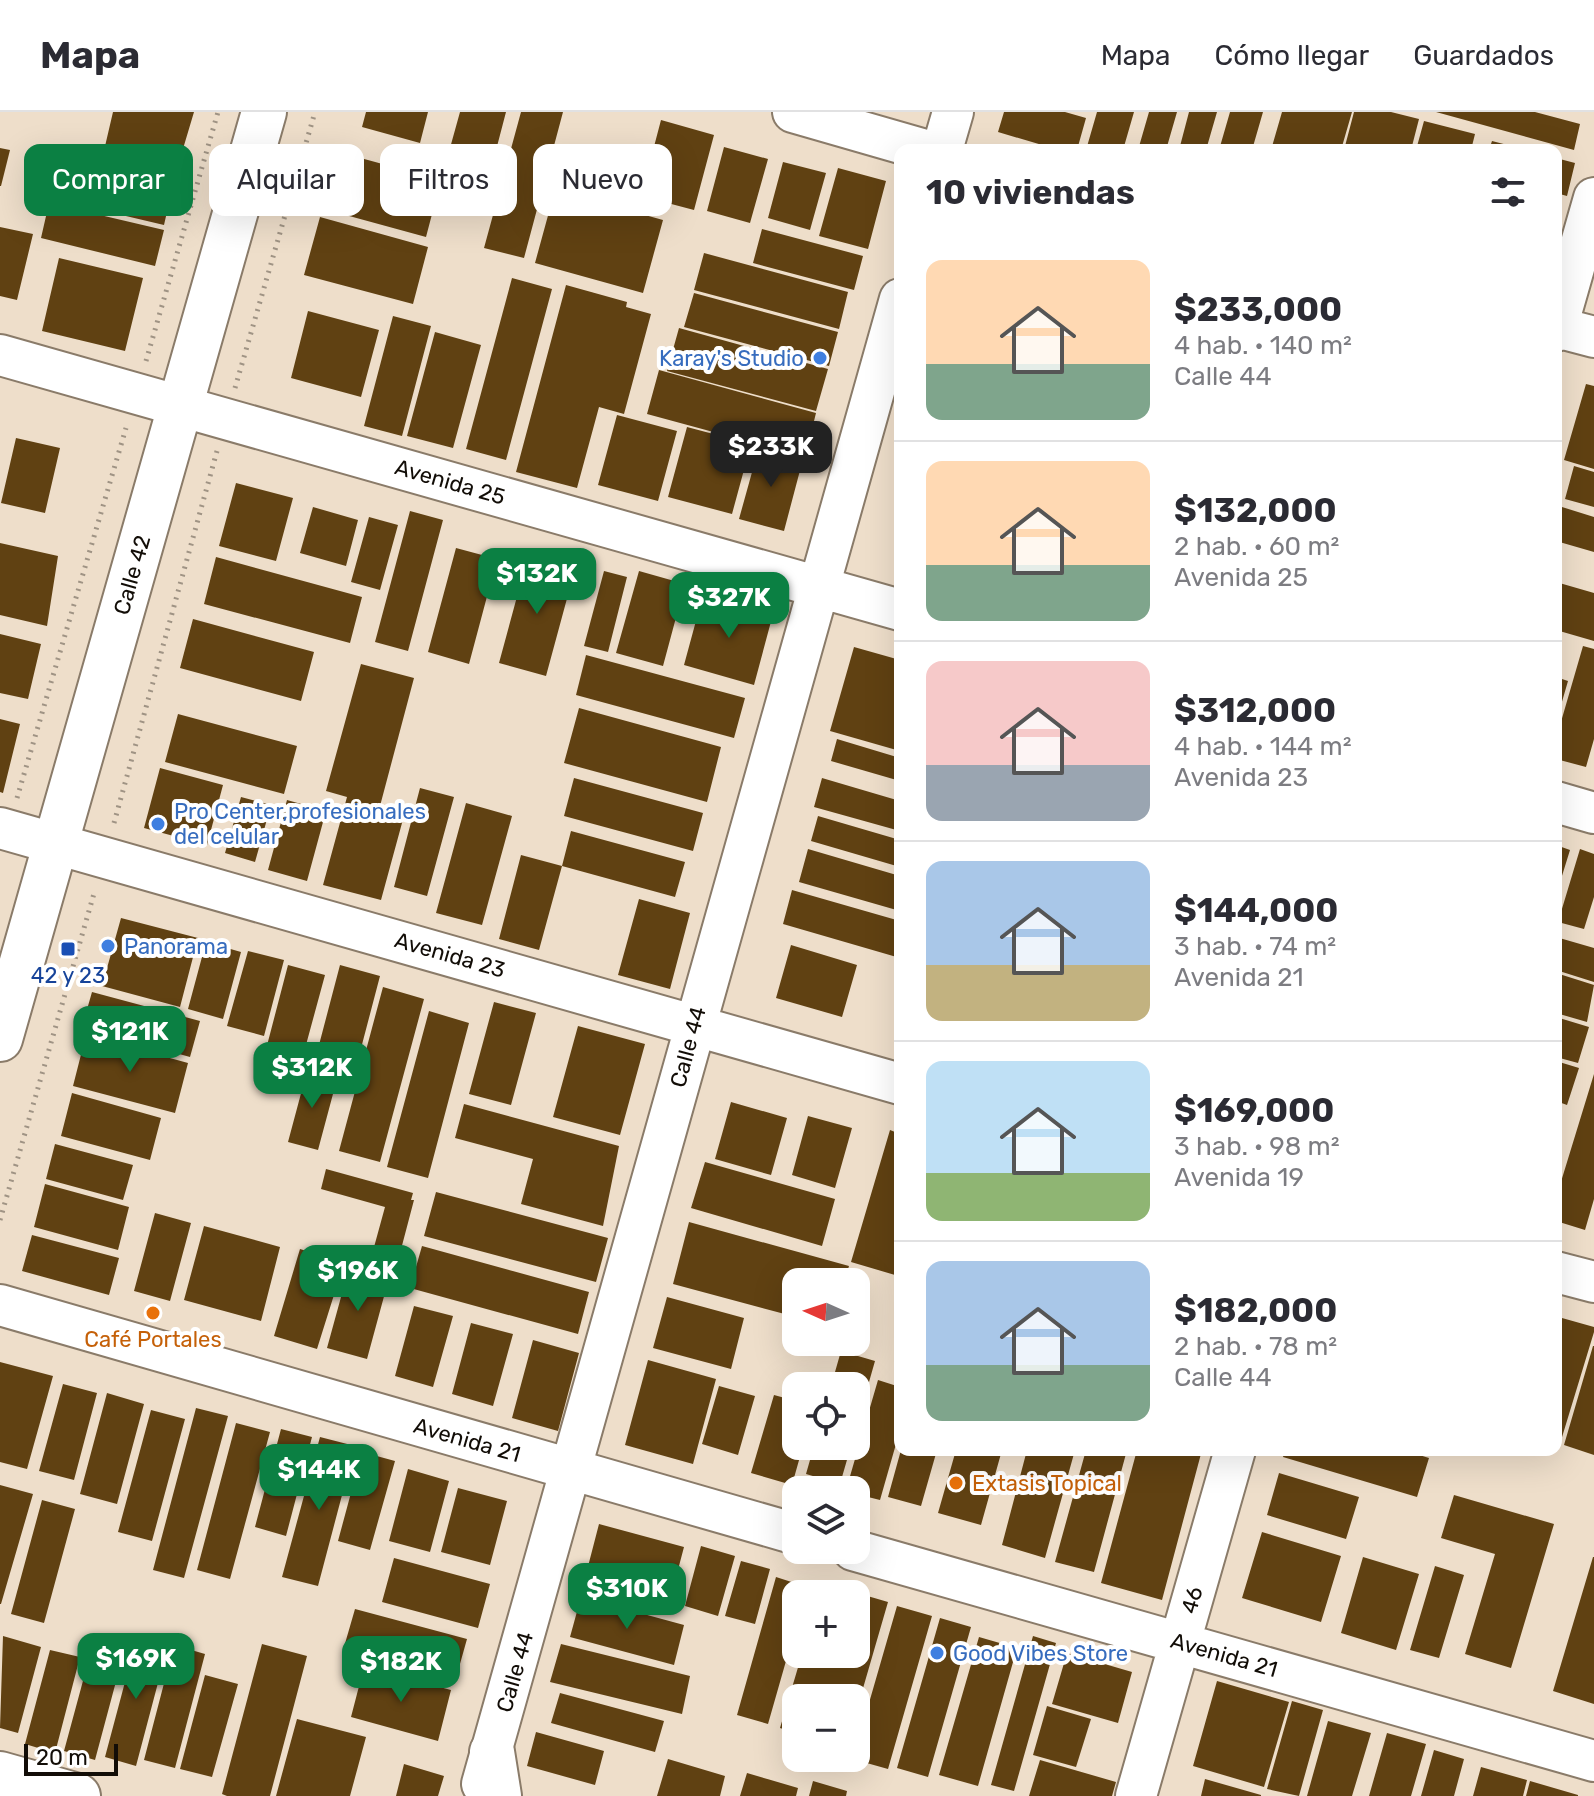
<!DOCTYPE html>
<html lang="es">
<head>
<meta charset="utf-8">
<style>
  :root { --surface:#fff; --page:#f2f2f3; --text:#2b2b33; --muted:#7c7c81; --line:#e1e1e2; --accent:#0b8043 }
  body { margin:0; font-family:Rubik,sans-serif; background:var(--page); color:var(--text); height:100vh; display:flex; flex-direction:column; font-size:30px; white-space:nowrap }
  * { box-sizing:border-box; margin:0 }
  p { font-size:26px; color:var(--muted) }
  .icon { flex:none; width:44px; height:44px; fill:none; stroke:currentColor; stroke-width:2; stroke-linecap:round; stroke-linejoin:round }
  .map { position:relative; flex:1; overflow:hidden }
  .panel { position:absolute; left:894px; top:32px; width:668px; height:1312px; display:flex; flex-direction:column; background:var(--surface); border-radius:16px; box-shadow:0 8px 32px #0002 }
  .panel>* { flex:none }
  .hud { position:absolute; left:24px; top:32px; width:750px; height:72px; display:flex; gap:16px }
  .needle { width:52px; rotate:273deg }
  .buttons { position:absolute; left:782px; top:1156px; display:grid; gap:16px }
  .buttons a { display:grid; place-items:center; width:88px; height:88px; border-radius:16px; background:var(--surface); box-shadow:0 8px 32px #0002; font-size:40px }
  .scale { position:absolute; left:24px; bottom:20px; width:94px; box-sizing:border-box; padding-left:8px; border:4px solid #120d07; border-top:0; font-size:22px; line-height:28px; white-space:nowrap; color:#120d07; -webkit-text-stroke:6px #fff; paint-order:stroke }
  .price { position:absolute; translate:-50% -68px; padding:0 18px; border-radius:16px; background:var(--accent); color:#fff; font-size:26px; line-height:52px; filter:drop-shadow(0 2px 4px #0008) }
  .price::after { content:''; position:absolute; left:50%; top:48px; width:24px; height:18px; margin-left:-12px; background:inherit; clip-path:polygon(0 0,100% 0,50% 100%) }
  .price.selected { background:#222; color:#fff }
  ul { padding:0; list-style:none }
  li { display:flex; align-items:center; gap:24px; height:200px; padding:0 32px }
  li+li { border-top:2px solid var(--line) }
  li span { display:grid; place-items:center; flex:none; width:224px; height:160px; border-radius:16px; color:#555 }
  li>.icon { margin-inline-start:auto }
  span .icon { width:96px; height:96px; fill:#fffc; stroke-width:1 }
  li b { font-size:34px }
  h2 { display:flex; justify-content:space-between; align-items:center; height:96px; padding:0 32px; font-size:34px }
  .pill { padding:0 28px; border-radius:16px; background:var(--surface); box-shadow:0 8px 32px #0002; font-size:28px; line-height:72px }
  .pill.selected { background:var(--accent); color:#fff }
  header { display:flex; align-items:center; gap:48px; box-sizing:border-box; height:112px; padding:0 40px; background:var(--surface); border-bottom:2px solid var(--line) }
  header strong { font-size:38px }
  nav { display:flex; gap:44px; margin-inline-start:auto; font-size:28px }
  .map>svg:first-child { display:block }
  .building { fill:#604112 }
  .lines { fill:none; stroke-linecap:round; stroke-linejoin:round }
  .minor-casing { stroke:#8a7b69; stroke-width:44 }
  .major-casing { stroke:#8a7b69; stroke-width:48 }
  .path { stroke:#9f9384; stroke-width:5; stroke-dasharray:2 6; stroke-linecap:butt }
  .minor { stroke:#fff; stroke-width:40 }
  .major { stroke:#fff; stroke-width:44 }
  .shop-dot { fill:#3f7fe0; stroke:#fff; stroke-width:3 }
  .transit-dot { fill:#1a4fb4; stroke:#fff; stroke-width:3 }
  .food-dot { fill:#e8710a; stroke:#fff; stroke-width:3 }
  .labels { text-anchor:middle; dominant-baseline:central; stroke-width:8; stroke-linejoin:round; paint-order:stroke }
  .shop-label { font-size:22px; fill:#366cbe; stroke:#fff; text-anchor:start }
  .street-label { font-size:22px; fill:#120d07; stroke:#fff }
  .transit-label { font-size:22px; fill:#164399; stroke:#fff }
  .food-label { font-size:22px; fill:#c56008; stroke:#fff }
</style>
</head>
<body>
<header>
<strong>Mapa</strong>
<nav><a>Mapa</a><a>Cómo llegar</a><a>Guardados</a></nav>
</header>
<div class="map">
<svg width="1594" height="1684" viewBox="0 0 1594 1684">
  <rect width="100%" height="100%" fill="#eedeca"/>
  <path class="building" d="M113,0H194L171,77L99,60Z
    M366,0H428L420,31L362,15Z
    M460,0H506L489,65L445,54Z
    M521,0H563L524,146L484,136Z
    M1004,0H1065L1086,6L1077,38H1059L998,20Z
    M1097,0H1134L1123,38H1086Z
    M1149,0H1177L1166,38H1138Z
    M1189,0H1217L1206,38H1179Z
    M1230,0H1263L1252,38H1219Z
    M1282,0H1352L1341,38H1271Z
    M1354,0H1391L1419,7L1411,38H1344Z
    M1436,0H1535L1580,12L1574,38Z
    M661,8L714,23L694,98L641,84Z
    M1424,9L1475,22L1471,38H1416Z
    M1492,29L1523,37V38H1489Z
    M724,35L768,47L750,111L707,99Z
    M0,36L10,38L1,74H0Z
    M335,39L441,68L426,125L320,96Z
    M1556,46L1575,51L1567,84L1556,81Z
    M49,49L172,78L164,113L41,84Z
    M783,50L826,61L810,118L768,106Z
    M838,56L886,69L868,137L819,124Z
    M555,78L663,108L643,181L535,151Z
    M49,91L164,118L155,154L41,126Z
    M320,105L428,135L413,192L304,163Z
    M0,115L33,122L17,188L0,184Z
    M762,117L863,144L854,178L753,151Z
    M704,141L848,180L839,217L694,178Z
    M59,146L143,166L125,239L42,219Z
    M512,166L552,177L506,348L466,337Z
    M566,173L627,190L626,195L651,202L624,302L599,295L577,376L516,360Z
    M694,181L838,220L829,254L684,215Z
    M308,199L379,218L361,285L291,266Z
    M393,204L431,214L402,324L364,314Z
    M679,216L828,257L816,299L667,259Z
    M435,220L481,233L453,336L407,324Z
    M659,258L816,301L805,345L647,302Z
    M1586,272L1594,274V357L1564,348Z
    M617,303L677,319L658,389L598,373Z
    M687,315L751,332L732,402L668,385Z
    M16,326L60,336L45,401L1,391Z
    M759,335L803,347L784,419L739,407Z
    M1574,354L1594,360V395L1565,387Z
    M236,371L293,386L276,449L219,434Z
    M313,395L358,408L346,454L300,441Z
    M1562,395L1594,405V440L1556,429Z
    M410,399L443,408L408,539L375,530Z
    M369,405L398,413L380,478L351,470Z
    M0,431L58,444L47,514L0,503Z
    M456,436L497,447L469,552L428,540Z
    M528,444L575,457L546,564L499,551Z
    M216,445L362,485L350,531L204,492Z
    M604,459L627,465L608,540L584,534Z
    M639,459L685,472L663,554L616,541Z
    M1556,470L1594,481V529L1556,518Z
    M703,483L773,502L754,573L684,553Z
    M193,507L314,540L301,589L180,556Z
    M0,522L41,532L28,587L0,581Z
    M1583,534L1594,537V627L1586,655L1556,647V627Z
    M854,535L900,548V639L830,619Z
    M586,543L745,586L734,626L576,583Z
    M361,552L414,566L380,694L405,700L381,788L323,773L347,685L326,679Z
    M1556,565L1568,569L1557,607H1556Z
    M579,596L721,635L707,690L564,651Z
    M178,602L297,634L284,682L165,650Z
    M0,607L20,612L3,681L0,680Z
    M837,627L900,646V669L831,649Z
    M160,656L223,673L207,733L144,716Z
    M574,666L703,701L693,739L564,704Z
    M822,666L900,689V719L814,695Z
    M420,676L454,685L427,784L394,775Z
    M241,685L271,693L255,750L225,741Z
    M287,688L326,699L307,769L268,758Z
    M466,691L512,704L482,813L436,801Z
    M818,704L900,728V755L811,729Z
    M571,719L685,750L675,785L562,754L539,838L499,827L521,743L562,754Z
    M1556,733L1570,738L1557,780L1556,779Z
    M808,737L900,764V799L799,770Z
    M1580,737L1594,742V785L1584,817L1558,810Z
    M792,778L900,809V846L783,812Z
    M639,787L690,801L670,877L618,863Z
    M121,806L198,826L180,895L102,874Z
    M1556,825L1594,836V870L1556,858Z
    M206,830L241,840L223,907L188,897Z
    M791,833L857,853L842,905L776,886Z
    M248,839L284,848L264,924L227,914Z
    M288,853L325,863L300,955L264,945Z
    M340,853L380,864L354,963L314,952Z
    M1556,861L1594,873L1587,910L1556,901Z
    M383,875L424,887L380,1050L339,1039Z
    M92,880L200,909L190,945L82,915Z
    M494,890L536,901L511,993L469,982Z
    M429,899L469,911L428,1066L387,1055Z
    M1556,905L1589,915L1578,951L1556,945Z
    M578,914L645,932L620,1023L553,1005Z
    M86,923L188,951L175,1001L73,974Z
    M1556,949L1579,956L1567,993L1556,989Z
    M307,959L337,967L318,1038L288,1030Z
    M1594,962V1087L1585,1118L1556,1109V1086Z
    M72,981L161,1006L150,1048L61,1024Z
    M731,990L787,1006L771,1063L715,1047Z
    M464,992L619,1034L603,1114L521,1092L533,1047L455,1026Z
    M808,1004L852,1016L835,1076L792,1063Z
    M890,1018L900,1022V1147L895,1163L851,1150Z
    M55,1032L133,1053L123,1088L46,1067Z
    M705,1050L835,1087L822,1134L691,1096Z
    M326,1057L413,1081L411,1088H414L394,1164L368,1157L385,1095L321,1077Z
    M45,1072L129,1095L118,1138L34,1115Z
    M436,1080L608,1126L596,1170L424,1124Z
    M155,1101L191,1111L170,1189L134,1179Z
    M689,1110L849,1154L844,1170H796V1205L673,1172Z
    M204,1114L280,1135L261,1209L184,1188Z
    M32,1123L119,1146L109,1183L22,1159Z
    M422,1134L589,1180L578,1222L410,1176Z
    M300,1137L344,1151L317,1237L274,1224Z
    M349,1156L389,1166L367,1247L327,1236Z
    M667,1185L744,1206L731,1257L653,1236Z
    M414,1194L453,1204L433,1275L395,1264Z
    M1562,1206L1594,1215V1220L1559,1335L1556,1334V1227Z
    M471,1211L513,1222L493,1294L452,1282Z
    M533,1228L579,1241L558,1319L512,1306Z
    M1593,1234H1594V1343L1564,1333Z
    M841,1239L875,1249L857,1312L856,1274H831Z
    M648,1248L716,1267L693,1352L625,1333Z
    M0,1250L53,1264L27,1357L0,1350Z
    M878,1268L900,1275V1318L880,1388L856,1382V1378H846Z
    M63,1272L97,1281L74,1368L39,1359Z
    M719,1274L755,1284L738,1343L702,1332Z
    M107,1281L144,1292L117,1392L80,1382Z
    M774,1283L796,1289V1334H803L792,1373L751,1361Z
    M196,1296L228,1304L184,1466L153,1458Z
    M151,1298L185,1307L152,1429L118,1420Z
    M236,1311L270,1320L230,1467L197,1458Z
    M281,1317L312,1325L286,1424L255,1415Z
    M320,1325L355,1334L318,1474L282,1465Z
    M814,1334H851L840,1372L806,1362Z
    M901,1338H937L921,1394L888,1385Z
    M956,1338H1002L981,1413L938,1401Z
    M1027,1338H1075L1045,1446L1002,1433Z
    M1086,1338H1127L1094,1460L1055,1450Z
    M1137,1338H1202L1162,1488L1101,1471Z
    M1285,1338H1403L1429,1346L1417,1385L1283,1345Z
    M362,1340L395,1349L370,1438L338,1429Z
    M408,1357L449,1369L430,1440L389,1429Z
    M1279,1361L1359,1385L1346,1427L1267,1403Z
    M0,1373L33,1382L1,1492H0Z
    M458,1376L507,1389L490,1453L441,1440Z
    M1454,1383L1554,1412L1511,1556L1465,1542L1495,1442L1441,1426Z
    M42,1388L75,1397L44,1511L11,1502Z
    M599,1412L684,1435L670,1488L585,1466Z
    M1262,1420L1341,1444L1321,1510L1242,1486Z
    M701,1434L735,1444L718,1504L685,1494Z
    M1363,1445L1419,1462L1396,1538L1341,1521Z
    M1593,1445H1594V1592L1553,1579Z
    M394,1446L490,1472L478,1516L382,1490Z
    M741,1449L770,1457L755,1512L725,1504Z
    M1435,1454L1464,1463L1439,1546L1410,1538Z
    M776,1465L807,1475L805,1482H796V1514L768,1612L737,1603Z
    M823,1471L888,1490L857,1597L856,1586H796V1621L780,1616L802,1542H856V1482H820Z
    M581,1485L684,1513L674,1553L570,1525Z
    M897,1494L932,1504L888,1657L856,1648V1636Z
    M355,1497L467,1527L456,1566L344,1535Z
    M940,1506L971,1515L928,1665L897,1656Z
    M3,1524L41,1535L18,1621L0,1616Z
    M1033,1524L1056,1531L1014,1679L991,1673Z
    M137,1525L168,1533L136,1654L105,1645Z
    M979,1525L1017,1536L978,1674L939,1663Z
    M262,1532L307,1544L270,1684H227L222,1682Z
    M561,1532L690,1564L682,1602L550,1570Z
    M174,1533L205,1542L175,1656L144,1648Z
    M50,1538L80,1545L55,1641L25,1632Z
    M1067,1541L1132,1560L1118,1611L1052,1592Z
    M87,1554L118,1562L95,1648L64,1639Z
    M364,1555L451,1578L438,1629L351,1605Z
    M205,1563L238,1572L212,1665L180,1657Z
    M1217,1569L1289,1590L1264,1675L1193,1654Z
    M560,1581L664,1609L655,1640L551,1611Z
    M1292,1589L1323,1598L1299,1684L1267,1677Z
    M1047,1594L1091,1607L1076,1655L1033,1643Z
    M297,1607L366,1625L350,1684H276Z
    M1328,1609L1371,1621L1352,1684H1307Z
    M536,1620L604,1639L595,1673L527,1654Z
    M1387,1621L1426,1632L1411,1684H1369Z
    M1434,1638L1464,1647L1454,1684H1421Z
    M668,1647L725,1664L720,1684H657Z
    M1040,1648L1116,1670L1112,1684H1029Z
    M404,1652L444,1664L438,1684H396Z
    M1481,1655L1527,1668L1523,1684H1473Z
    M747,1661L798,1676L796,1684H740Z
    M1205,1667L1261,1683V1684H1201Z
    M813,1669L847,1679L846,1684H809Z
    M1530,1669L1578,1683V1684H1526Z"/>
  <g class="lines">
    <defs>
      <path id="minor" d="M793,0L925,38
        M942,38L953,0
        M1556,215L1594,225
        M1556,219L1594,86
        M0,243L900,498
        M1556,690L1594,701
        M0,716L900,972
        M1556,1160L1594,1170
        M0,1193L796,1422
        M853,1438L1594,1649
        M482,1672L900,187
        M1136,1684L1235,1338"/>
      <path id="major" d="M0,927L264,0
        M492,1640L499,1684
        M0,1662L78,1684"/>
    </defs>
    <use href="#minor" class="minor-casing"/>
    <use href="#major" class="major-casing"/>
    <path class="path" d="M146,249L218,0
      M235,276L315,0
      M17,686L126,316
      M114,711L217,339
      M0,1108L95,778"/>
    <use href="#minor" class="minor"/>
    <use href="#major" class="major"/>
  </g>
  <g class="shop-dot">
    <circle cx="820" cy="246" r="8"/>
    <circle cx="158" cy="712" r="8"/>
    <circle cx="108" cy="834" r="8"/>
    <circle cx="937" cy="1541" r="8"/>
  </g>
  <rect class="transit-dot" x="60" y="829" width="16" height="16" rx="4"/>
  <g class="food-dot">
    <circle cx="153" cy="1201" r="8"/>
    <circle cx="956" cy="1371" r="8"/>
  </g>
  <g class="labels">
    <g class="shop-label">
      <text x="804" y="246" text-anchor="end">Karay's Studio</text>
      <text x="174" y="699">Pro Center,profesionales<tspan x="174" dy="25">del celular</tspan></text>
      <text x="124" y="834">Panorama</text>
      <text x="953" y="1541">Good Vibes Store</text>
    </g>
    <g class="street-label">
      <text transform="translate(450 370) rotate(16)">Avenida 25</text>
      <text transform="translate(132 463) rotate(-74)">Calle 42</text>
      <text transform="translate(450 843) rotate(16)">Avenida 23</text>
      <text transform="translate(688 935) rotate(-75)">Calle 44</text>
      <text transform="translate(467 1328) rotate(16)">Avenida 21</text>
      <text transform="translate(1192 1488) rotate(-74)">46</text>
      <text transform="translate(1224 1543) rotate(16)">Avenida 21</text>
      <text transform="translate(515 1560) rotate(-74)">Calle 44</text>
    </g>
    <g class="transit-label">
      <text x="68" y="863">42 y 23</text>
    </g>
    <g class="food-label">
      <text x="153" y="1227">Café Portales</text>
      <text x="972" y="1371" text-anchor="start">Extasis Topical</text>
    </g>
  </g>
</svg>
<div class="buttons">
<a><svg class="needle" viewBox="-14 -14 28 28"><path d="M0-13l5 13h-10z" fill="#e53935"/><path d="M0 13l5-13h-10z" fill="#7c7c81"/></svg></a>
<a><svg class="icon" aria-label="locate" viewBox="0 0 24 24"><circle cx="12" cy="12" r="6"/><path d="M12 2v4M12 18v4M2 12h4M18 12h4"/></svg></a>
<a><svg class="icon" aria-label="layers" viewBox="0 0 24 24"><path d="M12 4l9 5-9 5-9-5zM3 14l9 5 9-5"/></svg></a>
<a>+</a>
<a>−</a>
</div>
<div class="scale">20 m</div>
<b class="price selected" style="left:771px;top:377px">$233K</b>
<b class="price" style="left:537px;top:504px">$132K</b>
<b class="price" style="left:729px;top:528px">$327K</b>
<b class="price" style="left:130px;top:962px">$121K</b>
<b class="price" style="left:312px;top:998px">$312K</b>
<b class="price" style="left:358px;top:1201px">$196K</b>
<b class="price" style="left:319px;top:1400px">$144K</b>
<b class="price" style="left:627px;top:1519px">$310K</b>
<b class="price" style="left:136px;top:1589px">$169K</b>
<b class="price" style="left:401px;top:1592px">$182K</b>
<div class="hud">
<a class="pill selected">Comprar</a>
<a class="pill">Alquilar</a>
<a class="pill">Filtros</a>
<a class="pill">Nuevo</a>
</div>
<section class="panel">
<h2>10 viviendas<svg class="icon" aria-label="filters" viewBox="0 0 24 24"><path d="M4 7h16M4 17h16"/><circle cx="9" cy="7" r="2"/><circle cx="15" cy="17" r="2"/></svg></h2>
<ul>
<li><span style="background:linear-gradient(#ffd9b3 65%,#7fa58c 0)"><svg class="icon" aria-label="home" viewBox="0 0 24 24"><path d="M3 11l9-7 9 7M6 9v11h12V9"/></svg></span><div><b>$233,000</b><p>4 hab. · 140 m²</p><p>Calle 44</p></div></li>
<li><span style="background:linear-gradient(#ffd9b3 65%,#7fa58c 0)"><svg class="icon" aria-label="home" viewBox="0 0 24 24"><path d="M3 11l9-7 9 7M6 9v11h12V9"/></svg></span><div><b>$132,000</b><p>2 hab. · 60 m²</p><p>Avenida 25</p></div></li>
<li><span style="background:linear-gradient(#f6c9c9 65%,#9aa5b1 0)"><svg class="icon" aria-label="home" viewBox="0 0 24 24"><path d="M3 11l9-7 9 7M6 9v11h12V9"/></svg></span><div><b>$312,000</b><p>4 hab. · 144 m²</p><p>Avenida 23</p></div></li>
<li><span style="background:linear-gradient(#a9c7e8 65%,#c2b280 0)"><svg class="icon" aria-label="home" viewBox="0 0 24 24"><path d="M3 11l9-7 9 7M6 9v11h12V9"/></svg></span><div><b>$144,000</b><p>3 hab. · 74 m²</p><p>Avenida 21</p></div></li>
<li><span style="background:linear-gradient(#bfe0f5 70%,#8fb573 0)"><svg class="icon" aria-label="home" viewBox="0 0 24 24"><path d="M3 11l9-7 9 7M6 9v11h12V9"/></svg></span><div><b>$169,000</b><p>3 hab. · 98 m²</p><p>Avenida 19</p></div></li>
<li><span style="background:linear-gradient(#a9c7e8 65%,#7fa58c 0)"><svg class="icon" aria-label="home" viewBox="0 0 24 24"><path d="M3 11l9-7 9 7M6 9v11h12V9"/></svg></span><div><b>$182,000</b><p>2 hab. · 78 m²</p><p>Calle 44</p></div></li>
</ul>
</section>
</div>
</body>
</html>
